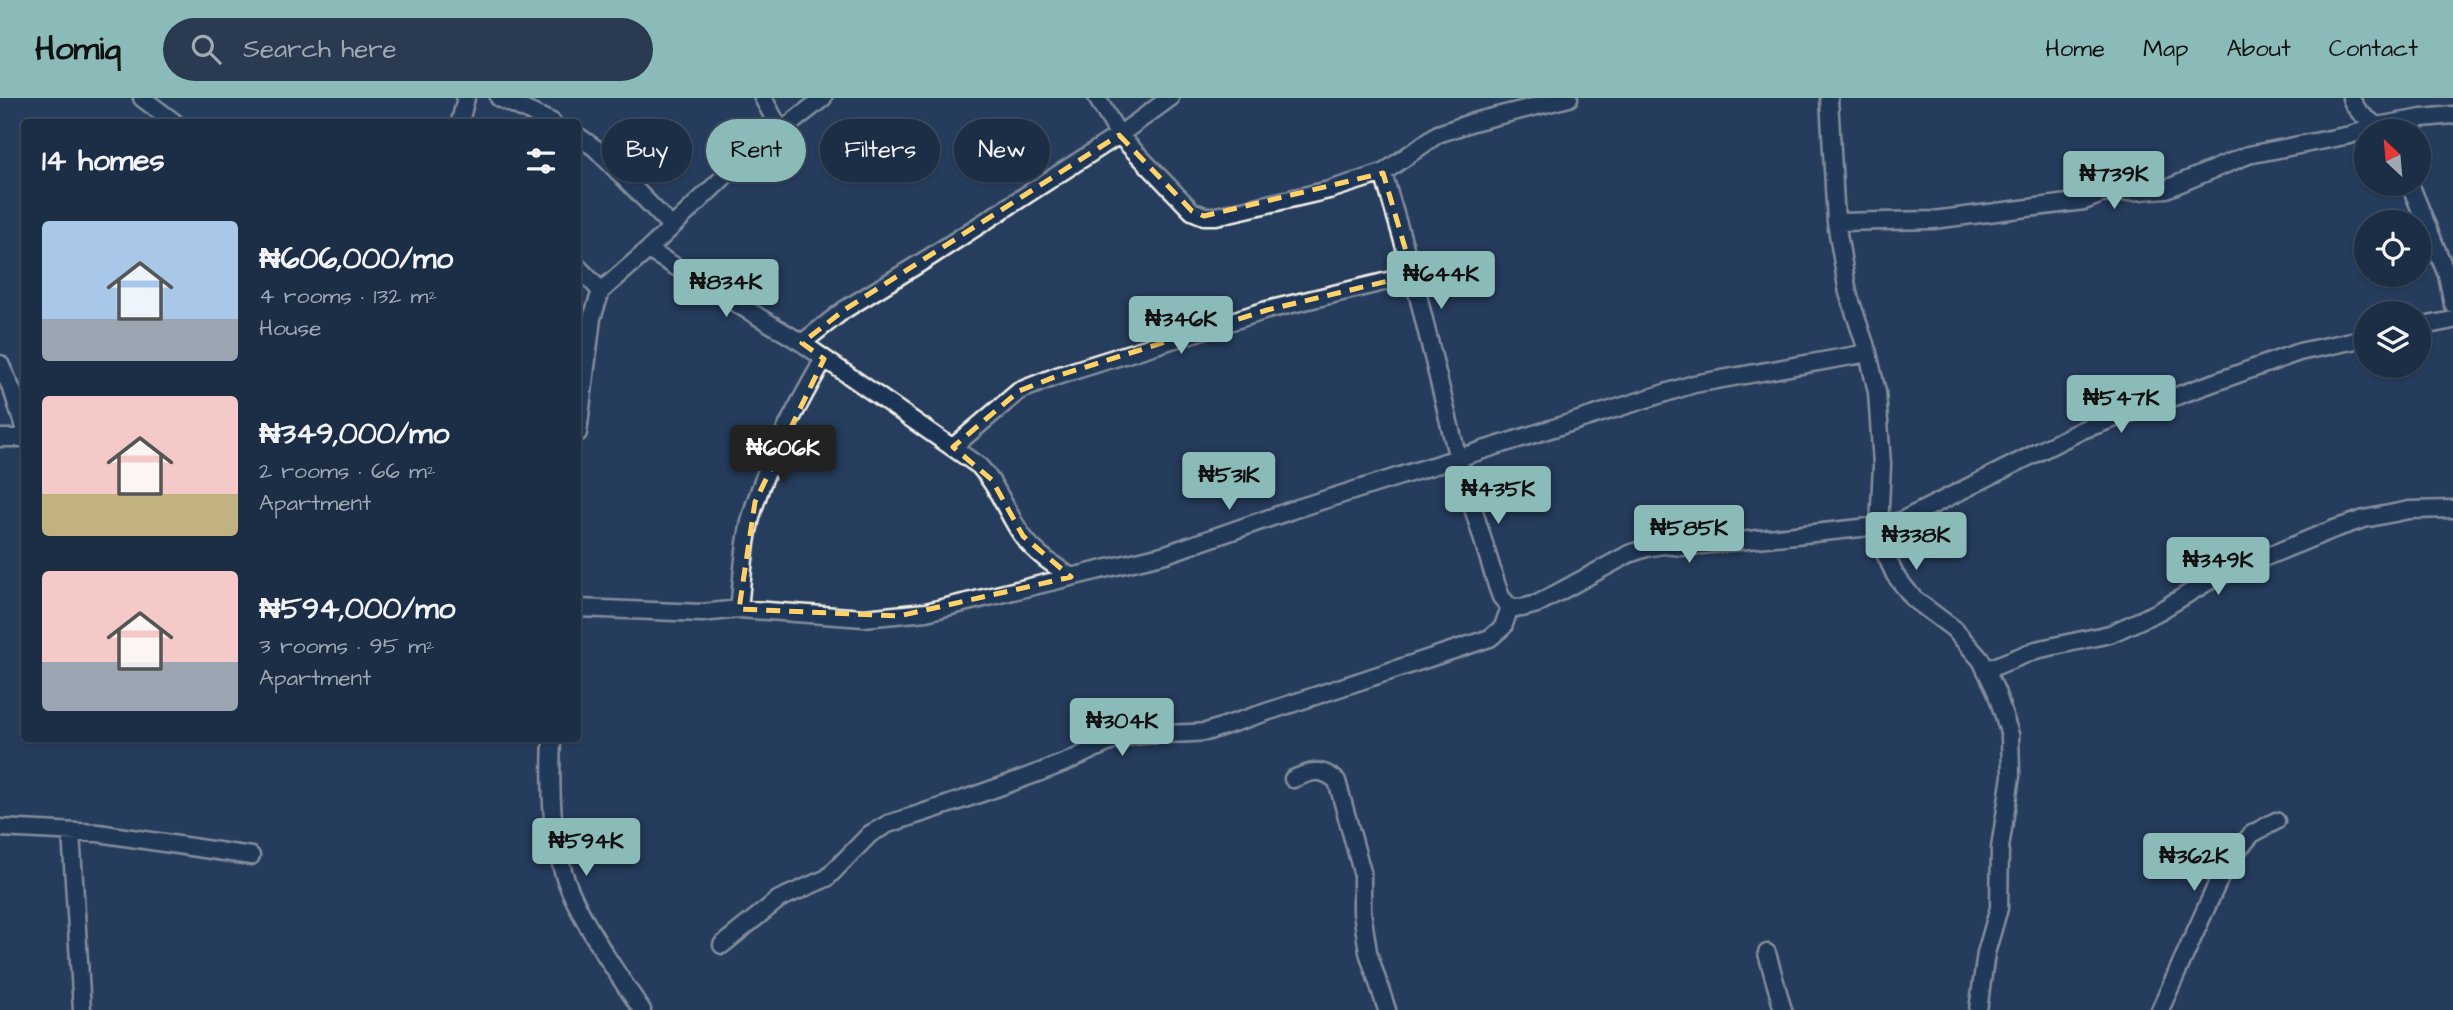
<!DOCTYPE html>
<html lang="en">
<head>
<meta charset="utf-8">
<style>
  :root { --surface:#1c2e46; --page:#293a51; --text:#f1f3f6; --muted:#a0a8b3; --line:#3a4a5f; --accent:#8bbbb9 }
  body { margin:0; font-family:"Architects Daughter",sans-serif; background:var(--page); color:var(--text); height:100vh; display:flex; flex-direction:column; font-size:26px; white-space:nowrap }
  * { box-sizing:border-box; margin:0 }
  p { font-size:23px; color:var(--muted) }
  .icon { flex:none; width:38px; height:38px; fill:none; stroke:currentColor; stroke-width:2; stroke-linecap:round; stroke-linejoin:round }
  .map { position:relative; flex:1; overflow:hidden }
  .panel { position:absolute; left:21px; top:21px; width:560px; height:623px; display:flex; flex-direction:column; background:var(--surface); border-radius:7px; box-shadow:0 2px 5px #0004,0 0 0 2px var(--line) }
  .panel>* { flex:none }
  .guide { position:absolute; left:602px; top:21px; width:665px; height:63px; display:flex; gap:14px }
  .needle { width:46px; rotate:334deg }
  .fabs { position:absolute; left:2354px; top:21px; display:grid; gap:14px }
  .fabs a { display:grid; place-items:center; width:77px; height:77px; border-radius:50%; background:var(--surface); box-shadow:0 2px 5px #0004,0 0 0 2px var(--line); font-size:35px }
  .price { position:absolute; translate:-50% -60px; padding:0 16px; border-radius:7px; background:var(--accent); color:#111; font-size:23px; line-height:46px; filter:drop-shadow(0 2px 4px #0008) }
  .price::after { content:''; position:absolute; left:50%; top:42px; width:21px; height:16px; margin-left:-10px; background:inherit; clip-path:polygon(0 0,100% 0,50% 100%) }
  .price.current { background:#222; color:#fff }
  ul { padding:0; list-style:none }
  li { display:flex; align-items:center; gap:21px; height:175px; padding:0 21px }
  li span { display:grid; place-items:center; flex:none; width:196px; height:140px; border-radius:7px; color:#555 }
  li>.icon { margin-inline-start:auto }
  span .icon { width:84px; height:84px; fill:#fffc; stroke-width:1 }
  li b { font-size:30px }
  h2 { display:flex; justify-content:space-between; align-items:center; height:84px; padding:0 21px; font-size:30px }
  .pill { padding:0 24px; border-radius:32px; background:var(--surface); box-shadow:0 2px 5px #0004,0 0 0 2px var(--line); font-size:24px; line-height:63px }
  .pill.current { background:var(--accent); color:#111 }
  header { display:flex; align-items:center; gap:42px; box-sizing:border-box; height:98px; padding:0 35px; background:var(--accent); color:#111 }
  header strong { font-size:33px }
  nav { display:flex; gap:38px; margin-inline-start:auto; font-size:24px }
  .search { width:490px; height:63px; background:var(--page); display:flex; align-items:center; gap:18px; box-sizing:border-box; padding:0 24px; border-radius:38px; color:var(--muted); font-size:26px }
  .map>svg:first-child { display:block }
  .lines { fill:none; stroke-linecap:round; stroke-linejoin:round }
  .minor-casing { stroke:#f4f1e8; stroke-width:21 }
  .minor { stroke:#1d3557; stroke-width:16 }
  .marked { fill:none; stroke:#ffd166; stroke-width:5; stroke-dasharray:14 9; stroke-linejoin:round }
</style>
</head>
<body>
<header>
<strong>Homiq</strong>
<div class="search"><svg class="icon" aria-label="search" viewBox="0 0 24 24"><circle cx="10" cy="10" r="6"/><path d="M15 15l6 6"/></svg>Search here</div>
<nav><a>Home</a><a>Map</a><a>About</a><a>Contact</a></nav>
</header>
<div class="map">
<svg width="2453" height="912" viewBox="0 0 2453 912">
  <rect width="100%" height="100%" fill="#263d5d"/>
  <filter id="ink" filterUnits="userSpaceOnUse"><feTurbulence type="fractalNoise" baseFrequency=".0143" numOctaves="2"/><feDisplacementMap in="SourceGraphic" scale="14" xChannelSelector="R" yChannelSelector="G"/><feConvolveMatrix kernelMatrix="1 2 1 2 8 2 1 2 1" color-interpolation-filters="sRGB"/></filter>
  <g filter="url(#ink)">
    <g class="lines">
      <defs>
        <path id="minor" d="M142,0L174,24
          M499,0L552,24
          M763,0L781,33
          M1097,0L1119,37L1192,113L1204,118H1216L1329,92L1383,75L1438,36L1473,24L1569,0
          M1829,0L1836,124L1848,195L1868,255L1877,294L1882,367L1879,428L1882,449L1895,477L1914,501L1954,531L1981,562L1996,593L2010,637L2011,678L2000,750L1999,810L1986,855L1978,912
          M2351,0C2357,17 2370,21 2382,33
          M460,24L466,0
          M578,38L595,50L671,128
          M1383,75L1413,177L1458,361L1497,488L1501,499L1510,509L1522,510L1537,506L1629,456L1646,450L1663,447L1683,449L1879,428L1901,423L2082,332L2299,254L2366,240
          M2410,86L2447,177L2453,206
          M1836,124L1933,122L2084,103L2101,96L2166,91L2248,57L2350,37L2377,28L2422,20L2453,17
          M648,152L802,245L979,368C998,388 1006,414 1022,437C1034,455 1054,467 1071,479
          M578,169L601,193
          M2418,229L2453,222
          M802,245L844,212L930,159L1119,37L1170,0
          M0,266L13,294L24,329
          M578,335L592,220L601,193L648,152L729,74L823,0
          M0,340H24
          M953,349L1019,293L1057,278L1267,212L1413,177
          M578,510L702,515L739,511L864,520L926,514L1166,456L1298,410L1694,286L1868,255
          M739,511C743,476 744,437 756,403C772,353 798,307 824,261
          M1986,572L2036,552L2110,536L2158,514L2214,480L2334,431L2364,421L2409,412L2453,411
          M552,640C550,693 550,753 574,801C592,839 618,877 642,912
          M1293,681C1312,673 1321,669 1337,683L1362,774V814L1368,854L1387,912
          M0,730L98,735L251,758
          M71,734L82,912
          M722,847L779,801L827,780L870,736L888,726C948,707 1008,687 1066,664C1086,656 1104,644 1126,639C1152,634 1179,637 1206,634L1490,540L1503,529L1510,509
          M1767,855L1783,912
          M2160,912L2227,764L2252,736L2276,723"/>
      </defs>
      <use href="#minor" class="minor-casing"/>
      <use href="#minor" class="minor"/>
    </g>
  </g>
  <path d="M0 0H2453V912H0ZM1119,37L1192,113L1204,118L1383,75L1413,177L1267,212L1057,278L1019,293L953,349L992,382L1023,438L1071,479L899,518L739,511L755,404L824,261L802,245L844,212Z" fill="#263d5d" fill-opacity=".55" fill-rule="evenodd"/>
  <path class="marked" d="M1119,37L1192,113L1204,118L1383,75L1413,177L1267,212L1057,278L1019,293L953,349L992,382L1023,438L1071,479L899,518L739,511L755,404L824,261L802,245L844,212Z"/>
</svg>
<div class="fabs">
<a><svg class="needle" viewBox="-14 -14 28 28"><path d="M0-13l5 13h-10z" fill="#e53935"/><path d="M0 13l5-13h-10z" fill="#a0a8b3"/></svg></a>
<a><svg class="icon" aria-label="locate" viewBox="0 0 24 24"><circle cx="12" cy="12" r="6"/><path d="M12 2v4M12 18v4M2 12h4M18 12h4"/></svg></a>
<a><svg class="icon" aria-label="layers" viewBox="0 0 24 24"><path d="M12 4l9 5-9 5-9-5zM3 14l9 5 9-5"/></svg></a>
</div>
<b class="price" style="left:2114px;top:113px">₦739K</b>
<b class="price" style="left:1441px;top:213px">₦644K</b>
<b class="price" style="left:726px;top:221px">₦834K</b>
<b class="price" style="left:1181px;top:258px">₦346K</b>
<b class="price" style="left:2121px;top:337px">₦547K</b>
<b class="price current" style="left:783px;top:387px">₦606K</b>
<b class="price" style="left:1229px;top:414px">₦531K</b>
<b class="price" style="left:1498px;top:428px">₦435K</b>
<b class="price" style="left:1689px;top:467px">₦585K</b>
<b class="price" style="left:1916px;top:474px">₦338K</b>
<b class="price" style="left:2218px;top:499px">₦349K</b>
<b class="price" style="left:1122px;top:660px">₦304K</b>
<b class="price" style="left:586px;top:780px">₦594K</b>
<b class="price" style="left:2194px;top:795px">₦362K</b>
<div class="guide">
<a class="pill">Buy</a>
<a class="pill current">Rent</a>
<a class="pill">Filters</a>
<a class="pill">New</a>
</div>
<section class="panel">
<h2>14 homes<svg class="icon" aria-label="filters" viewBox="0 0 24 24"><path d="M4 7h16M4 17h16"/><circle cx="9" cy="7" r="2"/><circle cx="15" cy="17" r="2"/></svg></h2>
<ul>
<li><span style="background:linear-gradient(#a9c7e8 70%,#9aa5b1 0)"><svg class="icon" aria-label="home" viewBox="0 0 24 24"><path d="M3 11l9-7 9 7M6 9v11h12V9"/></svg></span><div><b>₦606,000/mo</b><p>4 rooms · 132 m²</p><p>House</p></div></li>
<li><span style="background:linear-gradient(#f6c9c9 70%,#c2b280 0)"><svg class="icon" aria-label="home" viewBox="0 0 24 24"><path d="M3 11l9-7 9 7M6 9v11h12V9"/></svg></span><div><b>₦349,000/mo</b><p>2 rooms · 66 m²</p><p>Apartment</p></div></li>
<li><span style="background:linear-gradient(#f6c9c9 65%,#9aa5b1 0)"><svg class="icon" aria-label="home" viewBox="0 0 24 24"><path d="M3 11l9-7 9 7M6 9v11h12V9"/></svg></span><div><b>₦594,000/mo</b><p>3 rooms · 95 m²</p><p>Apartment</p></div></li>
</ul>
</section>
</div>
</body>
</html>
